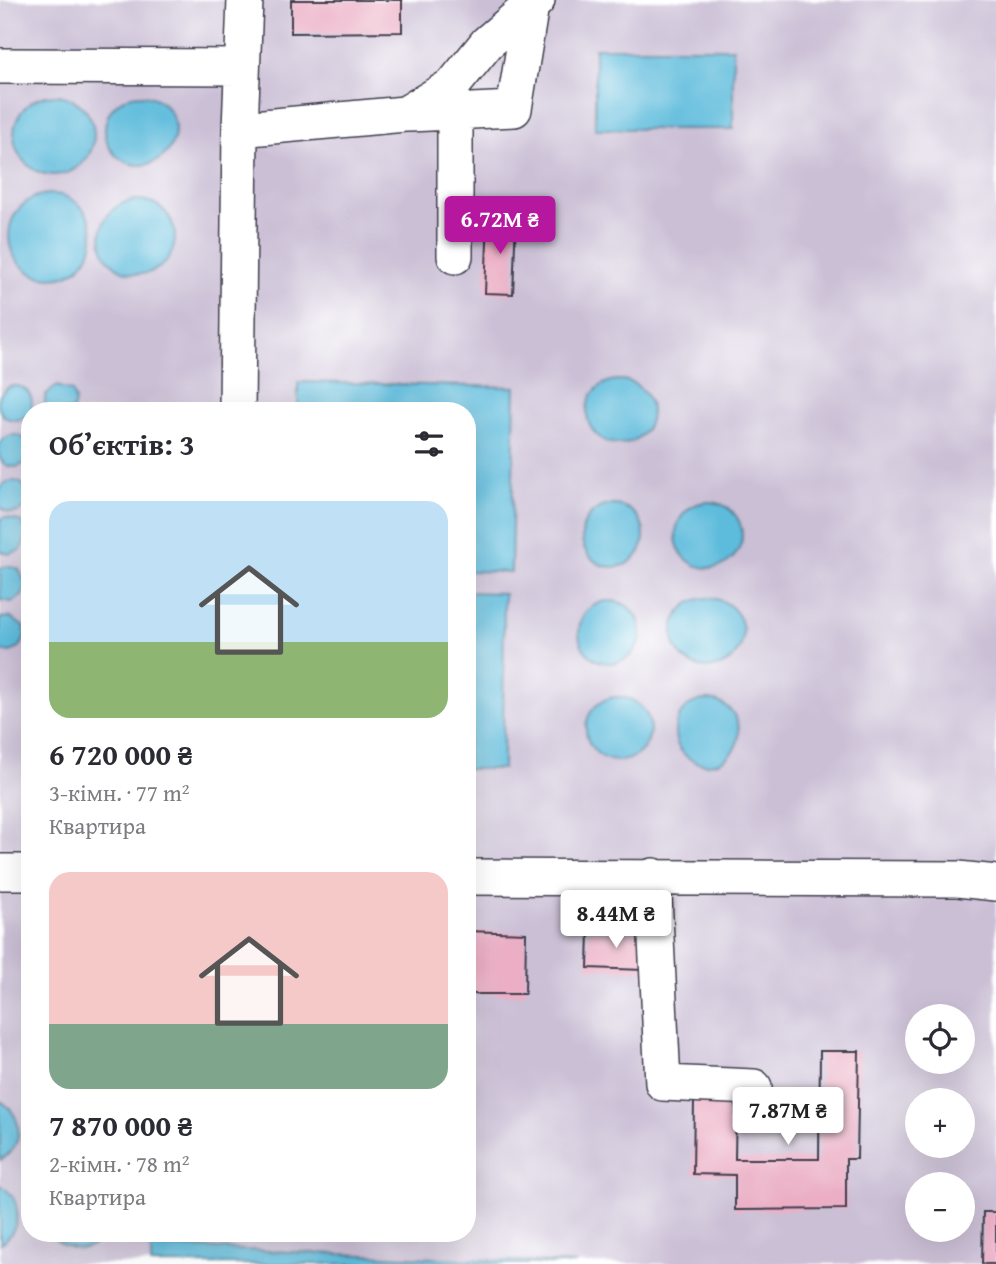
<!DOCTYPE html>
<html lang="uk">
<head>
<meta charset="utf-8">
<style>
  :root { --surface:#fff; --page:#f7f7f7; --text:#2b2b33; --muted:#7c7c81; --accent:#b5179e }
  body { margin:0; font-family:"Gentium Book Plus",serif; background:var(--page); color:var(--text); height:100vh; display:flex; flex-direction:column; font-size:26px; white-space:nowrap }
  * { box-sizing:border-box; margin:0 }
  p { font-size:23px; color:var(--muted) }
  .icon { flex:none; width:38px; height:38px; fill:none; stroke:currentColor; stroke-width:2; stroke-linecap:round; stroke-linejoin:round }
  .map { position:relative; flex:1; overflow:hidden }
  .drawer { position:absolute; left:21px; top:402px; width:455px; height:840px; display:flex; flex-direction:column; background:var(--surface); border-radius:28px; box-shadow:0 7px 28px #0002 }
  .drawer>* { flex:none }
  .tools { position:absolute; left:905px; top:1004px; display:grid; gap:14px }
  .tools a { display:grid; place-items:center; width:70px; height:70px; border-radius:50%; background:var(--surface); box-shadow:0 7px 28px #0002; font-size:35px }
  .price { position:absolute; translate:-50% -60px; padding:0 16px; border-radius:7px; background:#fff; color:#222; font-size:23px; line-height:46px; filter:drop-shadow(0 2px 4px #0008) }
  .price::after { content:''; position:absolute; left:50%; top:42px; width:21px; height:16px; margin-left:-10px; background:inherit; clip-path:polygon(0 0,100% 0,50% 100%) }
  .price.active { background:var(--accent); color:#fff }
  ul { padding:0; list-style:none }
  li { display:grid; align-content:center; gap:14px; height:371px; padding:0 28px }
  li span { display:grid; place-items:center; height:217px; border-radius:21px; color:#555 }
  li>.icon { margin-inline-start:auto }
  span .icon { width:126px; height:126px; fill:#fffc; stroke-width:1 }
  li b { font-size:30px }
  h2 { display:flex; justify-content:space-between; align-items:center; height:84px; padding:0 28px; font-size:30px }
  .map>svg:first-child { display:block }
  .industrial { fill:#cbbfd5; fill-rule:evenodd }
  .water { fill:#5dbbdb; stroke:#406e8b; stroke-width:2 }
  .building { fill:#ebaec4 }
  .lines { fill:none; stroke-linecap:round; stroke-linejoin:round }
  .minor-casing { stroke:#403e4e; stroke-width:38 }
  .minor { stroke:#fff; stroke-width:35 }
</style>
</head>
<body>
<div class="map">
<svg width="996" height="1264" viewBox="0 0 996 1264">
  <rect width="100%" height="100%" fill="#fff"/>
  <filter id="ink" filterUnits="userSpaceOnUse"><feTurbulence type="fractalNoise" baseFrequency=".0143" numOctaves="2"/><feDisplacementMap in="SourceGraphic" scale="14" xChannelSelector="R" yChannelSelector="G"/><feConvolveMatrix kernelMatrix="1 2 1 2 8 2 1 2 1" color-interpolation-filters="sRGB"/></filter>
  <filter id="wash" filterUnits="userSpaceOnUse"><feTurbulence type="fractalNoise" baseFrequency=".00686" numOctaves="4" result="noise"/><feDisplacementMap in="SourceGraphic" scale="28" xChannelSelector="R" yChannelSelector="G"/><feGaussianBlur stdDeviation="1.57" result="paint"/><feColorMatrix in="noise" values="0 0 0 0 0 0 0 0 0 0 0 0 0 0 0 0 0 1.4 0 .05"/><feComposite in="paint" operator="in"/></filter>
  <g filter="url(#wash)">
    <rect width="100%" height="100%" fill="#e9deb9"/>
    <path class="industrial" d="M0,0H996V1264H0ZM30,411H467V1234H30ZM917,1017H962V1062H917ZM917,1101H962V1146H917ZM917,1185H962V1230H917Z"/>
    <path class="water" d="M595,48H733V129H595Z
      M14 135a40 40 0 1 1 80 0a40 40 0 1 1-80 0Z
      M105 130a35 35 0 1 1 70 0a35 35 0 1 1-70 0Z
      M9 236a42 42 0 1 1 84 0a42 42 0 1 1-84 0Z
      M101 237a37 37 0 1 1 74 0a37 37 0 1 1-74 0Z
      M587 412a32 32 0 1 1 64 0a32 32 0 1 1-64 0Z
      M298,382L515,387L511,572L467,571V411H298Z
      M-2 403a17 17 0 1 1 34 0a17 17 0 1 1-34 0Z
      M57,386L72,391L75,401L73,411L45,410V395Z
      M-2 451a16 16 0 1 1 32 0a16 16 0 1 1-32 0Z
      M-3 497a16 16 0 1 1 32 0a16 16 0 1 1-32 0Z
      M676 535a33 33 0 1 1 66 0a33 33 0 1 1-66 0Z
      M582 536a31 31 0 1 1 62 0a31 31 0 1 1-62 0Z
      M6,517L22,522L27,533L21,550L9,554L0,551V519Z
      M8,566L19,569L26,585L22,596L12,602L0,600V568Z
      M467,592L504,593L503,769H467Z
      M673 633a35 35 0 1 1 70 0a35 35 0 1 1-70 0Z
      M579 632a31 31 0 1 1 62 0a31 31 0 1 1-62 0Z
      M10,617L24,627C27,644 17,655 0,651V618Z
      M586 729a32 32 0 1 1 64 0a32 32 0 1 1-64 0Z
      M675 732a32 32 0 1 1 64 0a32 32 0 1 1-64 0Z
      M0,1101C24,1114 25,1147 0,1160Z
      M0,1185C24,1199 22,1230 0,1244Z
      M50,1234H106C91,1255 66,1252 50,1234Z
      M151,1246L576,1264H151Z"/>
    <g id="blocks">
      <path class="building" d="M291,0H402V32L291,33Z
        M488,217L516,218L513,294L485,293Z
        M467,931L526,933L525,994H467Z
        M589,931L645,933L644,970L588,968Z
        M820,1051H859L857,1159H846V1209L735,1210V1175L693,1174L694,1100L736,1101L735,1159H819Z
        M983,1212H996V1264H982Z"/>
    </g>
  </g>
  <g filter="url(#ink)">
    <use href="#blocks" fill-opacity="0" stroke="#403e4e" stroke-width="2"/>
    <g class="lines">
      <defs>
        <path id="minor" d="M0,66L242,67
          M455,112V256
          M409,114L514,109L531,5
          M240,129L405,114L453,85L487,43L537,0
          M237,411L240,129L245,0
          M0,872H30
          M653,876L663,1083L754,1087
          M467,877L958,879L996,883"/>
      </defs>
      <use href="#minor" class="minor-casing"/>
      <use href="#minor" class="minor"/>
    </g>
  </g>
</svg>
<div class="tools">
<a><svg class="icon" aria-label="locate" viewBox="0 0 24 24"><circle cx="12" cy="12" r="6"/><path d="M12 2v4M12 18v4M2 12h4M18 12h4"/></svg></a>
<a>+</a>
<a>−</a>
</div>
<b class="price active" style="left:500px;top:256px">6.72M ₴</b>
<b class="price" style="left:616px;top:950px">8.44M ₴</b>
<b class="price" style="left:788px;top:1147px">7.87M ₴</b>
<section class="drawer">
<h2>Об’єктів: 3<svg class="icon" aria-label="filters" viewBox="0 0 24 24"><path d="M4 7h16M4 17h16"/><circle cx="9" cy="7" r="2"/><circle cx="15" cy="17" r="2"/></svg></h2>
<ul>
<li><span style="background:linear-gradient(#bfe0f5 65%,#8fb573 0)"><svg class="icon" aria-label="home" viewBox="0 0 24 24"><path d="M3 11l9-7 9 7M6 9v11h12V9"/></svg></span><div><b>6 720 000 ₴</b><p>3-кімн. · 77 m²</p><p>Квартира</p></div></li>
<li><span style="background:linear-gradient(#f6c9c9 70%,#7fa58c 0)"><svg class="icon" aria-label="home" viewBox="0 0 24 24"><path d="M3 11l9-7 9 7M6 9v11h12V9"/></svg></span><div><b>7 870 000 ₴</b><p>2-кімн. · 78 m²</p><p>Квартира</p></div></li>
</ul>
</section>
</div>
</body>
</html>
